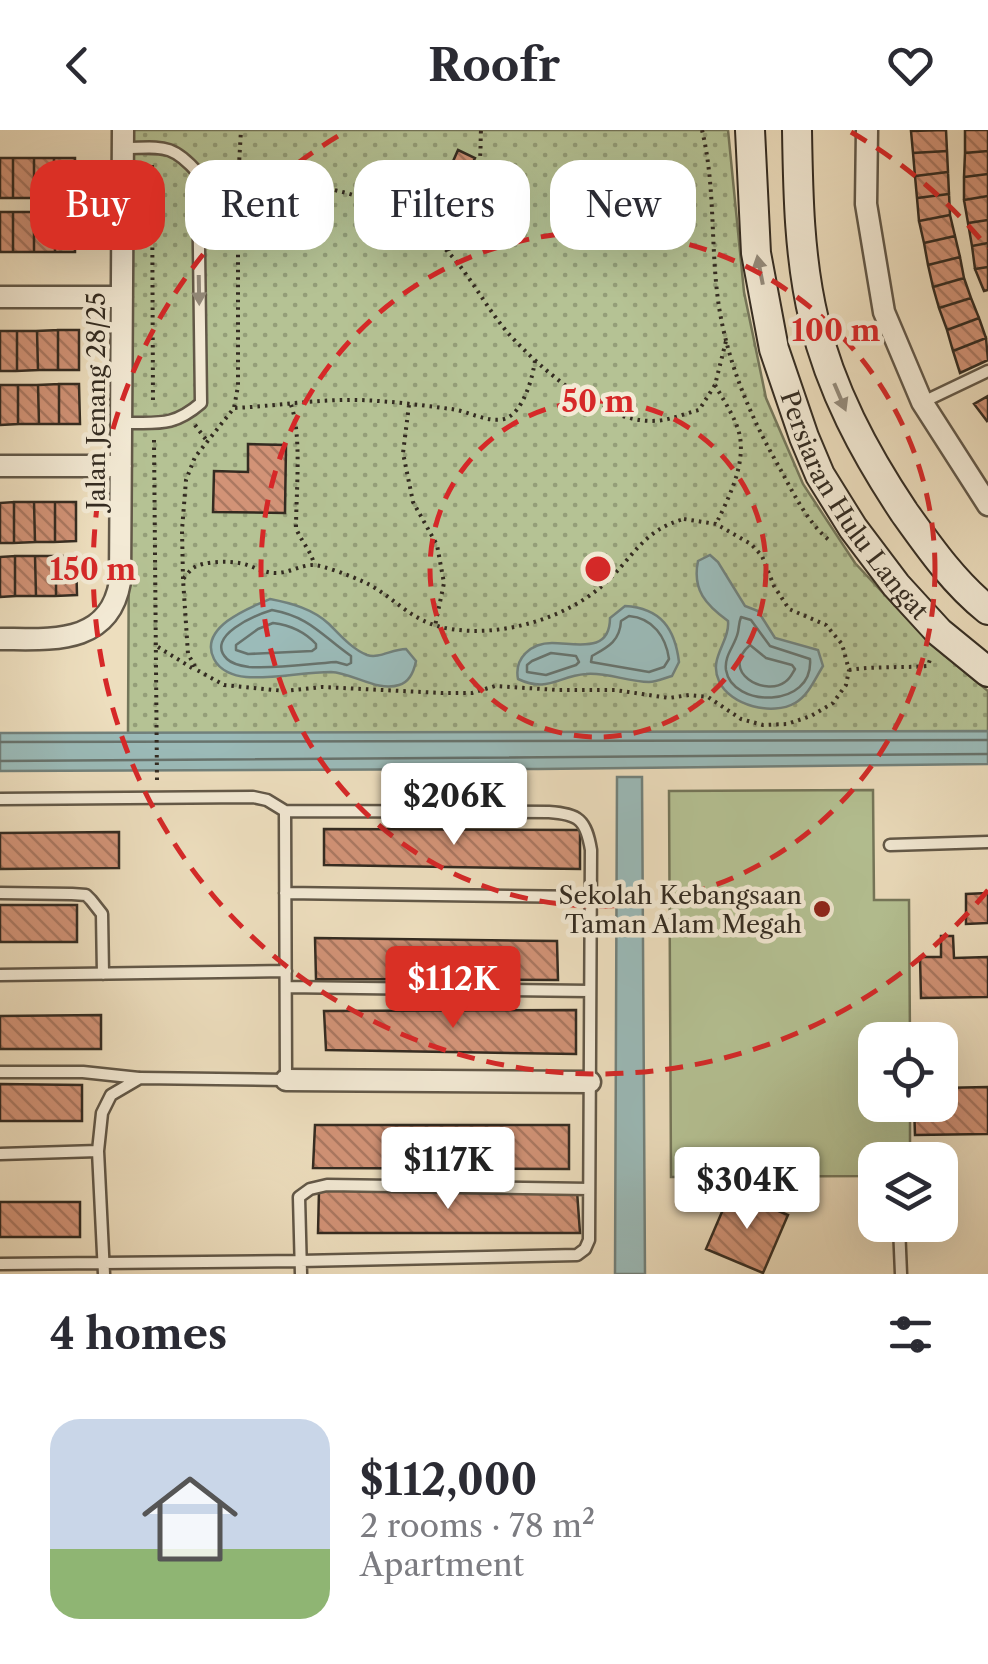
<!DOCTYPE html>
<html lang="en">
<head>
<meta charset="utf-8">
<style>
  :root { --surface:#fff; --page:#f2f2f3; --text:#2b2b33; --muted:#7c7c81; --line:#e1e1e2; --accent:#d93025 }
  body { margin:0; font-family:"Libre Caslon Text",serif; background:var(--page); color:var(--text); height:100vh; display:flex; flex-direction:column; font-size:38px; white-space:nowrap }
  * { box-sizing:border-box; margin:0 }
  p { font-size:32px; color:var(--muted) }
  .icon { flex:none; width:55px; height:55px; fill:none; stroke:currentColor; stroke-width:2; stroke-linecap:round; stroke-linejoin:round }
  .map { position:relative; height:1144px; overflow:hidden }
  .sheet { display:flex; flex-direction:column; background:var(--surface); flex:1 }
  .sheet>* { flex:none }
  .banner { position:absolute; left:30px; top:30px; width:930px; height:90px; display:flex; gap:20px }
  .buttons { position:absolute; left:858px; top:892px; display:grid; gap:20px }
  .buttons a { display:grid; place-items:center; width:100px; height:100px; border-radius:20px; background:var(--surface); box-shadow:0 10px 40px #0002; font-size:50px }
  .price { position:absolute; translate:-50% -85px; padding:0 22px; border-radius:10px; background:#fff; color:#222; font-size:32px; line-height:65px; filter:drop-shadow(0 2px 5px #0008) }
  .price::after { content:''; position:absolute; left:50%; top:60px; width:30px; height:22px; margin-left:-15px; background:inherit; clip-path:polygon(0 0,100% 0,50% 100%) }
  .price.active { background:var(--accent); color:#fff }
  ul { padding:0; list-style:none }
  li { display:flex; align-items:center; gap:30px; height:250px; padding:0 50px }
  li+li { border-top:2px solid var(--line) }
  li span { display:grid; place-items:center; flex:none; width:280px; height:200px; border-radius:30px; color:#555 }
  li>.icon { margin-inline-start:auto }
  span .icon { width:120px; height:120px; fill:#fffc; stroke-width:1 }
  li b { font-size:42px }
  h2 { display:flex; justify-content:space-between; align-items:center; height:120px; padding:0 50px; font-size:42px }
  .tag { padding:0 35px; border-radius:30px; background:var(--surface); box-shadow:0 10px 40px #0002; font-size:35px; line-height:90px }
  .tag.active { background:var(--accent); color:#fff }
  header { display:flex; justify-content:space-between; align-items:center; height:130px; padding:0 50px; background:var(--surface); font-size:45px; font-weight:800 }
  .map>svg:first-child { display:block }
  .grass { fill:#b5c294; stroke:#74765a; stroke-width:2.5 }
  .park { fill:url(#park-dots); stroke:#74765a; stroke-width:2.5 }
  .water { fill:#9bbbb9; stroke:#71817c; stroke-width:2.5 }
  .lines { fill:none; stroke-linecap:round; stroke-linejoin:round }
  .shore { stroke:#67736d; stroke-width:2.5 }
  .building { fill:url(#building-back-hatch); stroke:#332b21; stroke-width:2.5 }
  .lane-casing { stroke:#625848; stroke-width:15 }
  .street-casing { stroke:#625848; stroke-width:25 }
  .secondary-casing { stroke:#332b21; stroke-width:32 }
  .path { stroke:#332b21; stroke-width:4; stroke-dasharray:2.5 5; stroke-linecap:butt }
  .lane { stroke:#f3ead5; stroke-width:10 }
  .street { stroke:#f3ead5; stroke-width:20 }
  .secondary { stroke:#f3ead5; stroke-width:28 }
  .oneway { fill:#938a7b }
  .ring { fill:none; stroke:#d62828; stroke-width:5; stroke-dasharray:18 12 }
  .poi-dot { fill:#8f2418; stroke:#f3ead5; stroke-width:4 }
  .labels { text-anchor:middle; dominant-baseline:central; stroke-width:9; stroke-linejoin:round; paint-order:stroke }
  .street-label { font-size:25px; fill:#332b21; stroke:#f3ead5 }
  .poi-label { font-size:25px; fill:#332b21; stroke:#f3ead5; text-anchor:end }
  .centre { fill:#d62828; stroke:#f3ead5; stroke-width:5 }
  .ring-label { font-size:30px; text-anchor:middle; font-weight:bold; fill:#d62828; stroke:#f3ead5; stroke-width:9; stroke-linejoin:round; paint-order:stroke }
</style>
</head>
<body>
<header><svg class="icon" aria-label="back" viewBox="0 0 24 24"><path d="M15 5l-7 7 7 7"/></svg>Roofr<svg class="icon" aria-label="heart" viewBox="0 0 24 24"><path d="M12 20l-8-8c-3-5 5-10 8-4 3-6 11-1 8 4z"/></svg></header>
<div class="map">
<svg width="988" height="1144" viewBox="0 0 988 1144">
  <defs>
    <pattern id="park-dots" width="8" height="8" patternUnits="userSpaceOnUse" patternTransform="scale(2.5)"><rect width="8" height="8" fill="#b5c294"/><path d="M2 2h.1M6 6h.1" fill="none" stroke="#949e78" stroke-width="1.8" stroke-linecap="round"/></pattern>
    <pattern id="building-back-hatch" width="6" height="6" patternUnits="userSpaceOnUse" patternTransform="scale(2.5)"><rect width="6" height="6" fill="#d29377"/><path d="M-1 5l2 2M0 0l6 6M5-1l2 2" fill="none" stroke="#ab7861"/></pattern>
  </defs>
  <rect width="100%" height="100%" fill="#eddebe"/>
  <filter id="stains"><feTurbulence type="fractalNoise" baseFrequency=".002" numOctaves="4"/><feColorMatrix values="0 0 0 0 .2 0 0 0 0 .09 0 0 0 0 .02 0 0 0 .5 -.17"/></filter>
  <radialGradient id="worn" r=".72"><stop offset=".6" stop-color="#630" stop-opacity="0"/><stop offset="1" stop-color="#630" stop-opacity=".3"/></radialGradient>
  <path class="grass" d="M873,660L874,770H909L910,910H875V975H910V1030H875V1046L671,1047L669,661Z"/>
  <path class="park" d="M131,0H728L744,162L766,268L803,354L855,433L931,514L988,561V601L128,604Z"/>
  <path class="water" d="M710,425L718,432L745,476L758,481L775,508L818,520L823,536C815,549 808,566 795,573C773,586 730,576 719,551C708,528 730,512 728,491C706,475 692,460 698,431Z
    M270,469C291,473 313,479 329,494C340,505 352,519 367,525C379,529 392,519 406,519L416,531C414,541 410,552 399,555C377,562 353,543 331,542C303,542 274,549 246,547C234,546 220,541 214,529C198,498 248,478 270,469Z
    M625,476C661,478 675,499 679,532L672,546C665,548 656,552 649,552C628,552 607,542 586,544C558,546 548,563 518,549C514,528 531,513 552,513C576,513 610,524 610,488Z
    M988,601V634L539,639L0,641V603Z
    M617,647H642L645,1144H615Z"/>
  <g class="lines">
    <path class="shore" d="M272,480C310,487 321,505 351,526V533L347,535L336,532C307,534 277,539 249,537C242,536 232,534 227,529C204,506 256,485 272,480Z
      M629,486C653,488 666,507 669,529L664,537L649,542L591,532L592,526C608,517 620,511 621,491Z
      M741,487L751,490L770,516L810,529C814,579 732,578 726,540C724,525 735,516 738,502C739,497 739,492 741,487Z
      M273,493C289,495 305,502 316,514V518L312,521L248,524L236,520V515L258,499Z
      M750,515L766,528L792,535L795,539C792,544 790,549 785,552C765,567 719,542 750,515Z
      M551,523L576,526L579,532L576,535L546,545L527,542V535L532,531Z
      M0,612L988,610
      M0,631L988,624"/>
  </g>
  <path class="building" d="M946,0L947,21L913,23L911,1Z
    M965,0H988V21L965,23Z
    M458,20L475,28L467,44L451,36Z
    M947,21L948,42L915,46L913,23Z
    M988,21V44L964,47L965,23Z
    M0,28H13V68H0Z
    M13,28H34V68H13Z
    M34,28H54V68H34Z
    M54,28H75V68H54Z
    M948,42L949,64L917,68L915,46Z
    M988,44V66L964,70V47Z
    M949,64L950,85L919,91L917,68Z
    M988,66V90L968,93L964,70Z
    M0,82H13V122H0Z
    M13,82H34V122H13Z
    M34,82H55V122H34Z
    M55,82H75V122H55Z
    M950,85L955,106L924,113L919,91Z
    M988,90V113L972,116L968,93Z
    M383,94L399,101L392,117L376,110Z
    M955,106L960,127L928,135L924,113Z
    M988,113V137L975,139L972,116Z
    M960,127L964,148L933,157L928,135Z
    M988,137V160L984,161L975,139Z
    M964,148L971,168L939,178L933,157Z
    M971,168L979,188L947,200L939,178Z
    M979,188L986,208L953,221L947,200Z
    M58,200V240H38L37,201Z
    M58,200H79V240H58Z
    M0,201H17V241H0Z
    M17,201H37L38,240L17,241Z
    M986,208L988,230L960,243L953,221Z
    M59,254V294H39L38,255Z
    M59,254H79L80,294H59Z
    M0,255H18V294L0,295Z
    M18,255H38L39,294H18Z
    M988,266V290L987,291L974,274Z
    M248,314L286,315L285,383L213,382L214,341L248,342Z
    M14,372V413H0V373Z
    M14,372H34L35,412L14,413Z
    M34,372H55V412H35Z
    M55,372H76V411L55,412Z
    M15,426H35L36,466H15Z
    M15,426V466L0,467V427Z
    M35,426H56V466H36Z
    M56,426H76L77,465L56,466Z
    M324,699L580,700V739L324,735Z
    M119,702V738L0,739V703Z
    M988,763V793L966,794V764Z
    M0,775H77V812H0Z
    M941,806H953L954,828L988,827V867L921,868L920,827H941Z
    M315,808L557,811L558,850L316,849Z
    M576,880V924L326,920L324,881Z
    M101,885V919H0V886Z
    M0,954L82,955V991H0Z
    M988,957V1004L915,1005L914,975H940V958Z
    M315,995H569V1039L313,1038Z
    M319,1060L577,1061L580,1103H318Z
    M731,1061L788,1085L763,1143L706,1119Z
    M0,1072H80V1107H0Z"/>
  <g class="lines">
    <defs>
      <path id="lane" d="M923,272L988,241
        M121,293C157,292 172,298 201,273L198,43C171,12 161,18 123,18
        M0,669L253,667L267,670L285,681L286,950L140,948L111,965L102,983L98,1021L104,1144
        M890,715L988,712
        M0,763L72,764L86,765L91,770L102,784L103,844
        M285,763L590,767
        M0,845L286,841
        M286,857L590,861
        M0,942H83L139,948
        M0,1024L98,1021
        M899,1096L901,1144
        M0,1134L300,1131L577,1125L585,1119L589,1110L591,720C586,690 579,684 549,682L285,681
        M301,1144L299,1067L310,1059L327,1055L589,1059"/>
      <path id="street" d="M867,0L866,74L884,182L922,272L988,375
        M0,167H122
        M0,336H121
        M0,509C50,509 109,516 120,452L123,0
        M286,950L590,952"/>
      <g id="secondary">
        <path id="s1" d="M750,0L756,123L774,219L804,307L820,345L853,398L896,455L939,502L988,542"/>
        <path d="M797,0C798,63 799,128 814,190C831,260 864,322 904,382C929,417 954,453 988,480"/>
      </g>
    </defs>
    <use href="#lane" class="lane-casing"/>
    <use href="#street" class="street-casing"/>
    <use href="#secondary" class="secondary-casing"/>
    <path class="path" d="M702,0C716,58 710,118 719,177C728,233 750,286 778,335C793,362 806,391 830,411
      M152,35L153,275
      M238,52C307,49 386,63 438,112C467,138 483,174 508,203C541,240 609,299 663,290C675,288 687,283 699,280L715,255L726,211
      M415,94H431L445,91
      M449,121C436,82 460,81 475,49C482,33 480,17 481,0
      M715,255C724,271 737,290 740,307C745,337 728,369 716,394
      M291,275C302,304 296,364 296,398C301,411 311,421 314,434
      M409,275L403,323L413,372L437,415L444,453L435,496
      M235,278C276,276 318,269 359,270C389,271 421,275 451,279C468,281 487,293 504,289C523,284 533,247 535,230
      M195,295L207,311
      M154,310L157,650
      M684,389L716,394L751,414L762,426L774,456L789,479L826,495L842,514L849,540L846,555L833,573L811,586L787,594L763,595L741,589L708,567L689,565L669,568L615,560H558L495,556L472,563H441L322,557L285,561L224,555L197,540L188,524L183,449C185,447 191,439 193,438C204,431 227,431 239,433C252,435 262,443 276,443C289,443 301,435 313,435C322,435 348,445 357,449C392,462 408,493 451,499C501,507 564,489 602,456C632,430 642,400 684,389Z
      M183,449L182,400L186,350L195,327L234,278L238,256V52L241,0
      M158,517L192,538
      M849,540C875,536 901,538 928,536L931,526"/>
    <use href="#lane" class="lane"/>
    <use href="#street" class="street"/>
    <use href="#secondary" class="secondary"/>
  </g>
  <defs><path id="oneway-solid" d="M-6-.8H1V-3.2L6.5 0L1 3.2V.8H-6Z" transform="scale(2.5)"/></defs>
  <g class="oneway">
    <use href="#oneway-solid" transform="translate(760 140) rotate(-101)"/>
    <use href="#oneway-solid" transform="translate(199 160) rotate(89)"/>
    <use href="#oneway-solid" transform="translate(840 267) rotate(67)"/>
  </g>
  <g class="ring">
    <circle cx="598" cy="439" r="168"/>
    <circle cx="598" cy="439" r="337"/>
    <path d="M988 760A505 505 0 1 1 345 2M851 2A505 505 0 0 1 988 118"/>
  </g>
  <circle class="poi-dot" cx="822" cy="779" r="10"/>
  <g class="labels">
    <g class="street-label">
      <text transform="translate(96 271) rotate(-90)">Jalan Jenang 28/25</text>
      <text stroke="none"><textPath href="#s1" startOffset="398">Persiaran Hulu Langat</textPath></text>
    </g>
    <g class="poi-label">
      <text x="802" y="765">Sekolah Kebangsaan<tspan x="802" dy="29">Taman Alam Megah</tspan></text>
    </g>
  </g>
  <circle cx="598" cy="439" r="15" class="centre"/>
  <g class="ring-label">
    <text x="836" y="211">100 m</text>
    <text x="598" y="282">50 m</text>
    <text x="93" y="450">150 m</text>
  </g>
  <rect width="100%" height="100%" filter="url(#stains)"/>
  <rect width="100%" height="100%" fill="url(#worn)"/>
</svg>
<div class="buttons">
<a><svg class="icon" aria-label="locate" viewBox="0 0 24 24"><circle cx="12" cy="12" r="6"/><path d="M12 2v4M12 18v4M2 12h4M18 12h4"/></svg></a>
<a><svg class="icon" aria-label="layers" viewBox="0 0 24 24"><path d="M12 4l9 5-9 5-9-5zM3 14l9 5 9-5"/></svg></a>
</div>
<b class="price" style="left:454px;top:718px">$206K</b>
<b class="price active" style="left:453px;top:901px">$112K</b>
<b class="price" style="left:448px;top:1082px">$117K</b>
<b class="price" style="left:747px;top:1102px">$304K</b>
<div class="banner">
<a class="tag active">Buy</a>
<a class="tag">Rent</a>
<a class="tag">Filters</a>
<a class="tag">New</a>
</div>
</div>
<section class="sheet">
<h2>4 homes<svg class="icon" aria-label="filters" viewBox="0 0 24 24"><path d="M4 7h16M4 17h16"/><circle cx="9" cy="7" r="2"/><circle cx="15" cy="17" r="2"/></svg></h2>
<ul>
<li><span style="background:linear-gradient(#c9d6e8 65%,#8fb573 0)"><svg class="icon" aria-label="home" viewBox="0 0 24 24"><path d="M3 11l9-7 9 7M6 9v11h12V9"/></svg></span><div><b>$112,000</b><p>2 rooms · 78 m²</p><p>Apartment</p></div></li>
</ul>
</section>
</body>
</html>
